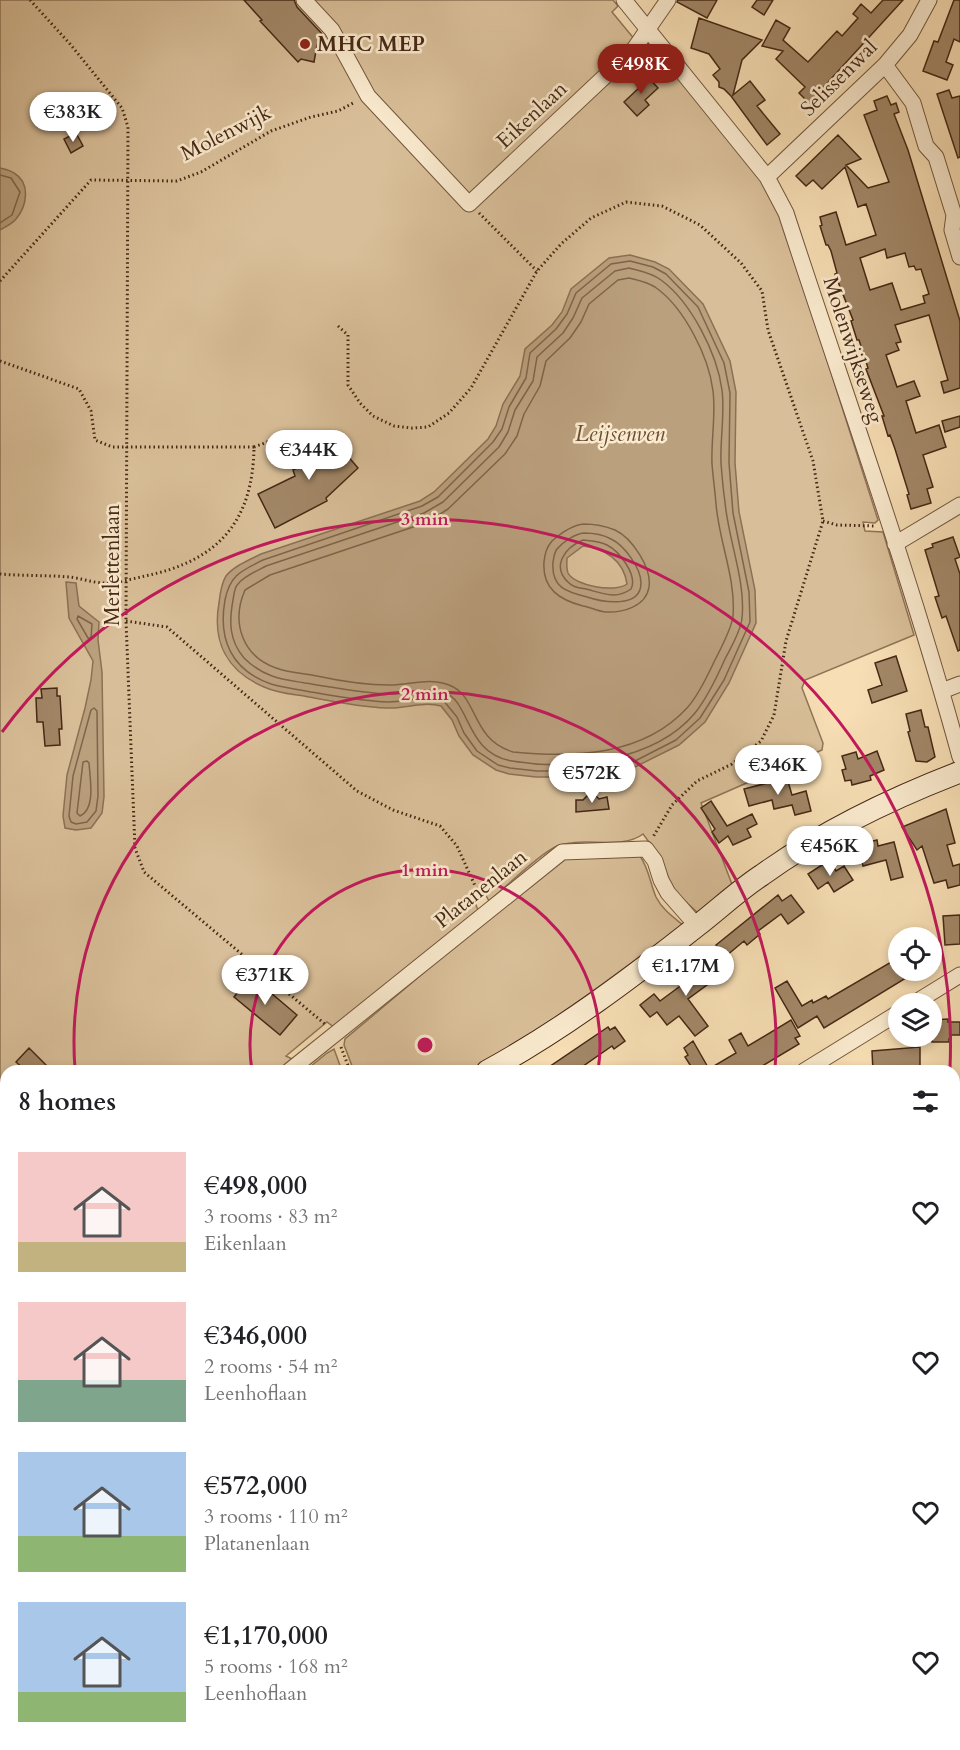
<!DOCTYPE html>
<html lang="en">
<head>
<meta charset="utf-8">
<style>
  :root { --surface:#fff; --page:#f2f2f2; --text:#202124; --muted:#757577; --accent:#8f2418 }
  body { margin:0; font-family:Cardo,serif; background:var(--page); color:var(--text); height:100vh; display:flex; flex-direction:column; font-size:22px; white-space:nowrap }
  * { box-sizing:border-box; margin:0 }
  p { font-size:20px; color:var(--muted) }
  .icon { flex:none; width:33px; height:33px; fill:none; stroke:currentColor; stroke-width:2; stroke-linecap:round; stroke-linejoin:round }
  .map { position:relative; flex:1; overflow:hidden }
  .side { position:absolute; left:0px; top:1065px; width:960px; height:686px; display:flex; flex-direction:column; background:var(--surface); border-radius:18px 18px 0 0; box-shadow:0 3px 9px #0003 }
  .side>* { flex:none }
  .fabs { position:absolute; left:888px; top:927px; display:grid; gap:12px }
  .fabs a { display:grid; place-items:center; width:54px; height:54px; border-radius:50%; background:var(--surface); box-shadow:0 3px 9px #0003; font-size:30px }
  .price { position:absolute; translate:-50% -51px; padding:0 14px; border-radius:21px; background:#fff; color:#222; font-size:20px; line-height:39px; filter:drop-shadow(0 2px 3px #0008) }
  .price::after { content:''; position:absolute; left:50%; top:36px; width:18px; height:14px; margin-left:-9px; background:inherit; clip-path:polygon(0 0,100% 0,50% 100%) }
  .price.on { background:var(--accent); color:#fff }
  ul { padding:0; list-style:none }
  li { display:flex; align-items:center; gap:18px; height:150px; padding:0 18px }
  li span { display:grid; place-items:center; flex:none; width:168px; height:120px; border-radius:0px; color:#555 }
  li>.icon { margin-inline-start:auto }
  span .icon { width:72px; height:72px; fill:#fffc; stroke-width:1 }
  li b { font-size:26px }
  h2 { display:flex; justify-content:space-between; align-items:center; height:72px; padding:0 18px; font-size:26px }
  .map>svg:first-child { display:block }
  .green { fill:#d9bf99; stroke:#907456; stroke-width:1.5 }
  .water { fill:#bba07e; stroke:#8c7054; stroke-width:1.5; fill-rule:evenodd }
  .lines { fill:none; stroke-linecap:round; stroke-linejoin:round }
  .shore { stroke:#806449; stroke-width:1.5 }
  .building { fill:#a28767; stroke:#462814; stroke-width:1.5; fill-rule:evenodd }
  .street-casing { stroke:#72563c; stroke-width:17 }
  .secondary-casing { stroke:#462814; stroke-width:23 }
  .path { stroke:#462814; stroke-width:3; stroke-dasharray:1.5 3; stroke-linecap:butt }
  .street { stroke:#faeace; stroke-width:15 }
  .secondary { stroke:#faeace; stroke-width:21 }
  .rail { stroke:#462814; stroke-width:4.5; stroke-dasharray:10 10; stroke-linecap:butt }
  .ring { fill:none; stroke:#c2185b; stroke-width:3 }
  .poi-dot { fill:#8f2418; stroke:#faeace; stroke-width:2 }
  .labels { text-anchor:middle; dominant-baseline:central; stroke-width:5; stroke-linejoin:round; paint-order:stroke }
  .poi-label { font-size:21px; font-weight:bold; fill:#462814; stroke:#faeace; text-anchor:start }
  .street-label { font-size:21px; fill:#462814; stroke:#faeace }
  .water-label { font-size:22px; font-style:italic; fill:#694c34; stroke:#faeace }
  .centre { fill:#c2185b; stroke:#faeace; stroke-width:3 }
  .ring-label { font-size:18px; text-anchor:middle; font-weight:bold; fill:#c2185b; stroke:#faeace; stroke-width:5; stroke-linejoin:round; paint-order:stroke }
</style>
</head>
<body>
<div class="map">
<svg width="960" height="1750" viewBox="0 0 960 1750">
  <rect width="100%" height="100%" fill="#f7deb4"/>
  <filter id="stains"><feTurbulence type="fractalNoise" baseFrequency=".00333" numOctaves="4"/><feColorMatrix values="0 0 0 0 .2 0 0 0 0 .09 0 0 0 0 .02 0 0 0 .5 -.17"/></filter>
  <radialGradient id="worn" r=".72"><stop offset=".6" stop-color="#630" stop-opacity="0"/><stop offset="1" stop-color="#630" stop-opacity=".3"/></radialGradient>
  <path class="green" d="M0,0H613L618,6L612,12L640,46L646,40L762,178L782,219L878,520L875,523L863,522L865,531L883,532L914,635L805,680L802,688L823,743L822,750L701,803L733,887L698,913L673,890L661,858L643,834C621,851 581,835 555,847C537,856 506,887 489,901L484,892L474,900L478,910L335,1028L327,1022L286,1056L296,1061L283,1071H6V1133L0,1116Z
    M640,856C649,869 650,883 656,897C662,909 673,917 683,925L522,1043L472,1071H354L344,1045L345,1039L484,922L564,858Z
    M334,1049L342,1071H305L327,1053Z"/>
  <path class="water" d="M0,168C4,169 10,170 14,173C31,183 27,206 16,219C12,224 5,227 0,230Z
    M630,255L655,262L669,269L703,304L730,361L736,392L735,463L739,512L755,590L756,623L729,683L705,722L679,745L637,766L622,771L575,777H536L509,774L496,770L473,755L459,736L452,720L441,706C422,701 405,709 386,708C359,707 331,701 304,696C291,694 277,693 264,687C227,671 212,642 219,603C220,594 221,584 226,576C234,566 249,560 261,554L420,501L434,492L488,439L496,426L503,404L520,376L525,349L552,325L562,312L571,289L609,258ZM583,546C605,548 624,561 627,584C615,593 575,586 568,573C566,568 567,563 567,558Z
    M66,582L76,583L79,606L99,622L98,640L102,672L104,797L102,813L91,828L76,830L65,828L63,816L67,775L85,708L91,680L93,661L69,618Z"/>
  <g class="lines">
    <path class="shore" d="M0,175L11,178L20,192L12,215L0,223
      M630,261L653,267L666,274L698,307L724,363L730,393L729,463L733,513L749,592L750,622L724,680L700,718L676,740L635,761L620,765L575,771H537L510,768L498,765L477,751L464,733L457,717L443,700C424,695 407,702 388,702C363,701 336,696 311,692C297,689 284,688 271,684C231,670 218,639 225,600C230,575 241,571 263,560L422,506L438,497L493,442L502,429L509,407L526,378L530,353L556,329L567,314L576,293L611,264Z
      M629,268C640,271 652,273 661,280C691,302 717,353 722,390C725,414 720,439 721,463C722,476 723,489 725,502C728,539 746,581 742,618C741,631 731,647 725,659C717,677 707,698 695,713C655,761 571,771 512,761C465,753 471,702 444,692C426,686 406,695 388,694C360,693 332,687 305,683C294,681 283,680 272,676C261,672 252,666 244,658C229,640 229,622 233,600C234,595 234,588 238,584C244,576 257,571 266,566L424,513L443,502L499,447L508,432L515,410L533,381L537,357L563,333L573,318L582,298L615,271Z
      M629,278C638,280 647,282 655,287C684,307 709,357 713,391C716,415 711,440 712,464C713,477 715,491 716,504C719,542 736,578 733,616C732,628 720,650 714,662C707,677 698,696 687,708C643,756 574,758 513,752C470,739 479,696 449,685C429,677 410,685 390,685C366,685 340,681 317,676C303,673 289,673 276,668C242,656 231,622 245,590L270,575L428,522L448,509L505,454L517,436L524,414L540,386L546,361L570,338L581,322L589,304L618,280Z
      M584,524C595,524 605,526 615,530C632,538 652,568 649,587C646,607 622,613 605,612C597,611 590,607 583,606C560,600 542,589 544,562C545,554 546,548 552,541C561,533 572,525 584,524Z
      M584,533C594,533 602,534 611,539C624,545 641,568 641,583C641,609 602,602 587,597C567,592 551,588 553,562C554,557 554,553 557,549C564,541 575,534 584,533Z
      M583,540C591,541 599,541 607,545C619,551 638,575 631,589C616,600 602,593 586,589C580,588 574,588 569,583C551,567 564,548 583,540Z
      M78,616L92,624L91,638H88L77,619Z
      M94,708L97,711L98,796L96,811L87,822L76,824L71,822L69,816L73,776L91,710Z
      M87,761L89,763C90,779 96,809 80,816L77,813L83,762Z"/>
  </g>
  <path class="building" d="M244,0H294L297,7L325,37L317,45L314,62L301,59L298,62L260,21L262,20Z
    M678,0H717L707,18L677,2Z
    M757,0H773L764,15L752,7Z
    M883,0H903L809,103L799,93L805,87L776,59L783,51L762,46L776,20L790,28L783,40L808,62L837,31L842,36L858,18L853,14L861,4L871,13Z
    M954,0H960V42L954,39L946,62L953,65L947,80L923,71L934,41L938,42Z
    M699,18L762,40L742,60L733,95L750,81L765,100L757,106L780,134L767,145L731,96L724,89L719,87V82L713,75L720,69L709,54L691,48Z
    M644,73L658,88L645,100L649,105L637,116L624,102L641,86L636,81Z
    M949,90L952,98L960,96V157L958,158L937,94Z
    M887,96L891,105L896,103L899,112L894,114L908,150L960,321V388L944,393L941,382L948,380L929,315L895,325L901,342L896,343L899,350L886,355L897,387L914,381L920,396L906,401L916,433L939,425L946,447L923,455L933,487L927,489L931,503L911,509L907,495L909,494L895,449L890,435L888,436L882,416H884L866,369L868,368L859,340H857L851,321L853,320L835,274L837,273L831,251L828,245H826L820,226L822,225L820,217L836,212L846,245L876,235L866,204L858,207L845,167L822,189L813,180L806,186L796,176L838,135L861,159L846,165L868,188L889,182L864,115L877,110L874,101ZM885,249L887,258L905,253L909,267L914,266L916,270L921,269L929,294L923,296L925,303L901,310L892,283L870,290L860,258Z
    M76,133L83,146L71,153L64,139Z
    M960,416V427L945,432L942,421Z
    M324,431L334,441L336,439L348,452L346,454L358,468L326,498L327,501L275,528L258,494L295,476L293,470L312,461L303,451Z
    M953,537L960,557L955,559L960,574V650L958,651L946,616L942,618L935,597L939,596L925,550L933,547L932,544Z
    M896,656L907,691L872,703L868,690L882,685L875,663Z
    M57,688V696H60L62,729H59L60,745L45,746L43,722H37L36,698H42L41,689Z
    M921,710L925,727H928L935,757L927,762L916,761L908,732L910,731L906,714Z
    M877,751L884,770L870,776L871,780L852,785L851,780L845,781L842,770L846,769L842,756L856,752L858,759Z
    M787,778L792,795L806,791L811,811L795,815L792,805L774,809L772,800L749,806L744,789Z
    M595,795L599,799L607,797L609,809L576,812V800H583L587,796Z
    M711,801L727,826L752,814L757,824L747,829L751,837L733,845L728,836L719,843L712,832L715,829L701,808Z
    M946,809L955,843L947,845L953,866L960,864V885L948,888L946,880L934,883L922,846L917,850L902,827Z
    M877,840L878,846L894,842L903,877L891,880L886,860L863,866L858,845Z
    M825,863L827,865L831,863L836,871L844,866L853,880L834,892L828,882L818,889L808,874Z
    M778,895L782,901L791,895L804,912L788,924L781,914L758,931L760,934L747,945L744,941L726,956L716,945Z
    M960,915V944L945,945L943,916Z
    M715,957L726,971L688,999L708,1026L695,1036L679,1016L667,1025L657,1012L650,1017L640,1005L654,994L660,1001L687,981L681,974L698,960L703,966Z
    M898,958V970H919L824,1028L817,1016L798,1028L775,988L787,981L802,1006L812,1000L813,1003L826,996L828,999Z
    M251,976L297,1015L280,1035L234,997Z
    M948,1019V1022H960V1035H951V1039H949V1042H932V1020Z
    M791,1020L800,1036L795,1038L799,1044L754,1071H694L685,1057L688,1055L684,1048L693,1041L709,1069L736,1053L729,1040L741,1033L748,1046Z
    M608,1027L610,1030L615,1027L625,1041L614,1049L612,1046L582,1067L585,1071H543Z
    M920,1047V1071H873L872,1051Z
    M29,1048L52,1071H26L16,1062Z"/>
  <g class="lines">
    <defs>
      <path id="street" d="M304,0L332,30L368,96L469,204L634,49L668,0
        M624,0L767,177L786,213C845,394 910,574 960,757
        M885,65L913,103L926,146L936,157L954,215L952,230L960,257
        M767,177L885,65L910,35L929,0
        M895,544L960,505
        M942,691L960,684
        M913,1004L960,975
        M289,1071L562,852L646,849L655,861L661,880L668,893L697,926
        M804,1071L898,1013
        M954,1240L960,1241
        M954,1466L960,1469
        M954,1558L960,1560
        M954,1720L960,1718
        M424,1744L433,1750
        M674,1744L675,1750
        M844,1750L864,1744"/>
      <path id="secondary" d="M487,1071C562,1030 630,979 697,926C719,909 739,890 762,875C823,831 890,799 960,772
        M0,1252H6"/>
    </defs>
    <use href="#street" class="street-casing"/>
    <use href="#secondary" class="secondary-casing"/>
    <path class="path" d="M30,0L70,44L122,108L128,127L126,621L135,848L144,872L326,1025
      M479,213L537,271
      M0,281L91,180L177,181L201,172L271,131L311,117L338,111L355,102
      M338,326L348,335V385L360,403L373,416L394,426L412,428L428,427L449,413L471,388L537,271L561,244L591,218L626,202L662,206L700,225L741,263L762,291L768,330L813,461L823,521L786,641L774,715L761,741L732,764L697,781L672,805L653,837
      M0,361L79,389L91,411L95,440L112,447H254C253,522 218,561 145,576C132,579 118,583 105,583C93,583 80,578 69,577C46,575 23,576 0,574
      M254,447L278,438
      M823,521L837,525L875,526
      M126,621L167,627L357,791L393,810L440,826L457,846L481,899
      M341,1047L350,1071"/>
    <use href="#street" class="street"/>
    <use href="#secondary" class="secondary"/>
    <path class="rail" d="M0,1185L6,1201
      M0,1209L6,1225
      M299,1744L304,1750"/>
  </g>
  <g class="ring">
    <path d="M252 1071A175 175 0 1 1 598 1071"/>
    <path d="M75 1069A351 351 0 1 1 775 1069"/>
    <path d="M2 732A526 526 0 0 1 950 1068"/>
  </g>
  <circle class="poi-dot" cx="305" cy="44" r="6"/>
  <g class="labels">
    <g class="poi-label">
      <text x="317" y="44">MHC MEP</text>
    </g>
    <g class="street-label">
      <text transform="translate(839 78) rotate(-45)">Selissenwal</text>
      <text transform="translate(532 115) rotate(-43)">Eikenlaan</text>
      <text transform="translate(226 133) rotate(-27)">Molenwijk</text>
      <text transform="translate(853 350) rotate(72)">Molenwijkseweg</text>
      <text transform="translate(112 565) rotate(-90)">Merlettenlaan</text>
      <text transform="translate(481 889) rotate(-39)">Platanenlaan</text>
    </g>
    <g class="water-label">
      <text x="620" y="434">Leijsenven</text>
    </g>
  </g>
  <circle cx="425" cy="1045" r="9" class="centre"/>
  <g class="ring-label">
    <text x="425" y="525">3 min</text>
    <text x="425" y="700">2 min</text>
    <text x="425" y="876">1 min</text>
  </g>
  <rect width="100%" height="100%" filter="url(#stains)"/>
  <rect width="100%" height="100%" fill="url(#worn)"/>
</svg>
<div class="fabs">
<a><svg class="icon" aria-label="locate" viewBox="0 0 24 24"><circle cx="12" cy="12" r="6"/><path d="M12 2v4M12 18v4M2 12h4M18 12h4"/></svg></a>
<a><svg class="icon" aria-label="layers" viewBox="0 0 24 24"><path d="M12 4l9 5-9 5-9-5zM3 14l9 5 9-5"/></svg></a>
</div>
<b class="price on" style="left:641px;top:95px">€498K</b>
<b class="price" style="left:73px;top:143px">€383K</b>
<b class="price" style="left:309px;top:481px">€344K</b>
<b class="price" style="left:778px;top:796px">€346K</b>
<b class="price" style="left:592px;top:804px">€572K</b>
<b class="price" style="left:830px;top:877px">€456K</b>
<b class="price" style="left:686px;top:997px">€1.17M</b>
<b class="price" style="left:265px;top:1006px">€371K</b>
<section class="side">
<h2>8 homes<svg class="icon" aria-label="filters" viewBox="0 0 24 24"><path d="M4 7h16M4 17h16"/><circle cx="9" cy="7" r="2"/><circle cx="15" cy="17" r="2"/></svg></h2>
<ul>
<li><span style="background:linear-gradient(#f6c9c9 75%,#c2b280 0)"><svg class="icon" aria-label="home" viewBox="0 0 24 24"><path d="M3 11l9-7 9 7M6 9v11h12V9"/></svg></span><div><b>€498,000</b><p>3 rooms · 83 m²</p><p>Eikenlaan</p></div><svg class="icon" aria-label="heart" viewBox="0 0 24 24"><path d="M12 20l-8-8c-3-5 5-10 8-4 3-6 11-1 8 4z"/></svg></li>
<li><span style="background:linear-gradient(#f6c9c9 65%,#7fa58c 0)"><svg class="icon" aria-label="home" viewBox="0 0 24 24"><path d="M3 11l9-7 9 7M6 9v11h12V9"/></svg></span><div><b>€346,000</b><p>2 rooms · 54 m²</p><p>Leenhoflaan</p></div><svg class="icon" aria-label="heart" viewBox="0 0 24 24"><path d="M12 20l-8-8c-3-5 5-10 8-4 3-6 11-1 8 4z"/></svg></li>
<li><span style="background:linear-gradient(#a9c7e8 70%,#8fb573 0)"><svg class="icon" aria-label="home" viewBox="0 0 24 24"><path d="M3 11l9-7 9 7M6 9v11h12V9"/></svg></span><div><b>€572,000</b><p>3 rooms · 110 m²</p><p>Platanenlaan</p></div><svg class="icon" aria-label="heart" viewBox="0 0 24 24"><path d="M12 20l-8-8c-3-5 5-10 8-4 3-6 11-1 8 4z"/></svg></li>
<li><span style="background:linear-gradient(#a9c7e8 75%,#8fb573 0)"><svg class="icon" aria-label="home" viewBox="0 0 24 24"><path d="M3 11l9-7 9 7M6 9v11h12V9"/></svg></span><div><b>€1,170,000</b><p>5 rooms · 168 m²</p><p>Leenhoflaan</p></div><svg class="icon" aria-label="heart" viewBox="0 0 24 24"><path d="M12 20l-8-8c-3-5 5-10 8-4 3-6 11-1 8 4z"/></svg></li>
</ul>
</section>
</div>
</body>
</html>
